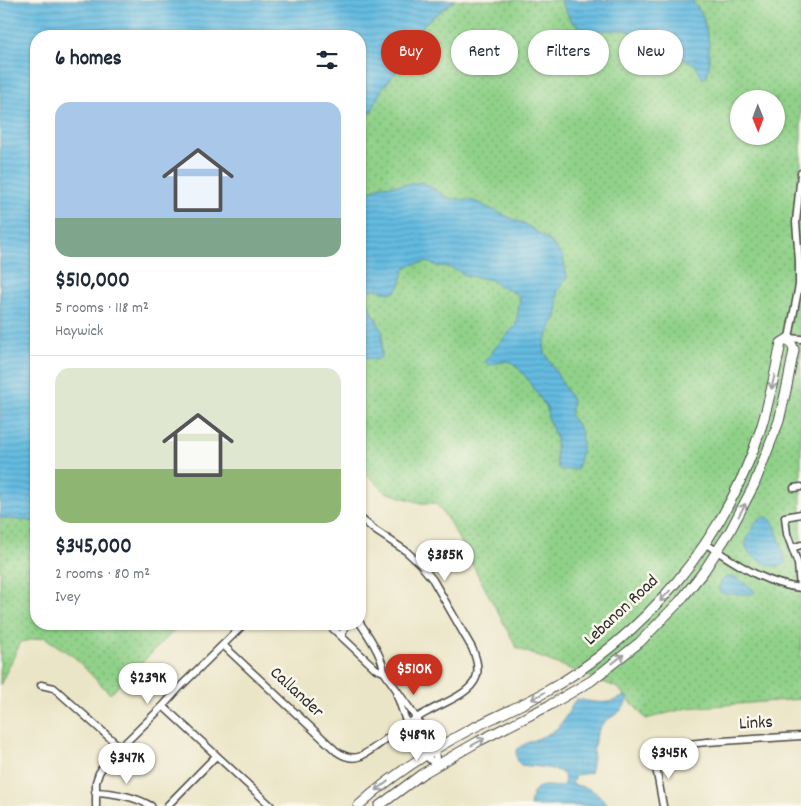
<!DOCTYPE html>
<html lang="en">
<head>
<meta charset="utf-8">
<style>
  :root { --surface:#fff; --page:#f6f6f7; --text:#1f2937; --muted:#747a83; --line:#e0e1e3; --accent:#c8321e }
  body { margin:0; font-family:Dekko,sans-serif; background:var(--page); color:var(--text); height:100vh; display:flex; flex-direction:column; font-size:19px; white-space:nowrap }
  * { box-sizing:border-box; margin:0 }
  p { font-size:16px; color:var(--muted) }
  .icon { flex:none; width:28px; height:28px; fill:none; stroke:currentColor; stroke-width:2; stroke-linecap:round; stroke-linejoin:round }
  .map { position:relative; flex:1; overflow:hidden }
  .details { position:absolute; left:30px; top:30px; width:336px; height:600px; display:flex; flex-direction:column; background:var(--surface); border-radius:20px; box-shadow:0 1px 4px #0004 }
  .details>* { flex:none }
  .top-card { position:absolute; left:381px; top:30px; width:344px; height:45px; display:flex; gap:10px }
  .needle { width:32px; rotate:179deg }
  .fabs { position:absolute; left:730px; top:90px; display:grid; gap:10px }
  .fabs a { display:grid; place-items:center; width:55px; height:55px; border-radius:50%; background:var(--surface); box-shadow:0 1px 4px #0004; font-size:25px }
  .price { position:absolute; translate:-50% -42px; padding:0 11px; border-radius:18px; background:#fff; color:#222; font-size:16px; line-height:32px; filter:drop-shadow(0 1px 2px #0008) }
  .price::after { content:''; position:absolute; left:50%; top:30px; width:15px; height:11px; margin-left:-8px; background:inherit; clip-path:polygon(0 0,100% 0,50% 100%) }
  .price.selected { background:var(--accent); color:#fff }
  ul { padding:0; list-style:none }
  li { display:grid; align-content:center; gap:10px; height:265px; padding:0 25px }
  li+li { border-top:1px solid var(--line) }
  li span { display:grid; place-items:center; height:155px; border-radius:15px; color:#555 }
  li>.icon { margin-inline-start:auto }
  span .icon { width:90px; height:90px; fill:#fffc; stroke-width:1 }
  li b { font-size:21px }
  h2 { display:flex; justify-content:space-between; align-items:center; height:60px; padding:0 25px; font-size:21px }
  .tag { padding:0 18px; border-radius:22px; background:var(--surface); box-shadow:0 1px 4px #0004; font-size:18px; line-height:45px }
  .tag.selected { background:var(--accent); color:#fff }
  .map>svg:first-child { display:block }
  .grass { fill:url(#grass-dots); stroke:#5e7e5a; fill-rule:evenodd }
  .water { fill:url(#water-rules); stroke:#487386 }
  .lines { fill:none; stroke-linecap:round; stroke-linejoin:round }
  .street-casing { stroke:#484742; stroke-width:9 }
  .secondary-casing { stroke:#484742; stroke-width:11 }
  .street { stroke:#fff; stroke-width:6 }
  .secondary { stroke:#fff; stroke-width:9 }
  .oneway { stroke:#a0a0a0 }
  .labels { text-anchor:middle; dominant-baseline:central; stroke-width:5; stroke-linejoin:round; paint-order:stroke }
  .street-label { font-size:18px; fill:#2b2b2b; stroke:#fbf7ec }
</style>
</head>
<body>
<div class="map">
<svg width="801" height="806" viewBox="0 0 801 806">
  <defs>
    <pattern id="grass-dots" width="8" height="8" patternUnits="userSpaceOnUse" patternTransform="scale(1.25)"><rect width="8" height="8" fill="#90d189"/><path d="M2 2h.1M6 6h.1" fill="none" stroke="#76aa70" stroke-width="1.8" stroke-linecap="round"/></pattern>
    <pattern id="water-rules" width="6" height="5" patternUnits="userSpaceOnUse" patternTransform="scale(1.25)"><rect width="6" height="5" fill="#64bbe1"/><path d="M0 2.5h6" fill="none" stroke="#5398b7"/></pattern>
  </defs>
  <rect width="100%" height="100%" fill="#fbf7ec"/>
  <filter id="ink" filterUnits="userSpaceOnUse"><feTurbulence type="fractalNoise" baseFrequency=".02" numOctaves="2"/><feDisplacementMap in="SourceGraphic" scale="10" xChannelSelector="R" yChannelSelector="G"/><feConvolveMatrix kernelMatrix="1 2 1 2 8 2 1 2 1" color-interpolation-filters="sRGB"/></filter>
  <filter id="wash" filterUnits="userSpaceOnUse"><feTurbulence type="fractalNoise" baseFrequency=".0096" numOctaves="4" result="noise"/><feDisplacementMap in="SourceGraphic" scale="20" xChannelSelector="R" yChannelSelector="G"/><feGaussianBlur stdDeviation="1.12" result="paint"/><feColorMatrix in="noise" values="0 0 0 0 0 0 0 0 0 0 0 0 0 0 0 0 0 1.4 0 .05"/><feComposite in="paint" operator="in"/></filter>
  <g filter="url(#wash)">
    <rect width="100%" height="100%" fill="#ebe5c7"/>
    <path class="grass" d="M262,0H801V699L687,708L646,719L618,688L517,648L450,523L436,503H421L385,492L369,476L360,473V36H240ZM739,99H776V136H739Z
      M36,216V624H181L110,694L74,657L44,637L21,642L0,685V247Z"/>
    <path class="water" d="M0,0H455L424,24L409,57L381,90L372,111L360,127V36H36V521H30L0,518Z
      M560,0H692L703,16L709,43V67L707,75L703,79L695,64L678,57L650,38L625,30L588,31L572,22Z
      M422,182L449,198L474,201L528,226L551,242L563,257L567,277L557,292L558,311L544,344L545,353L573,402C567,420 573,416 580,430C585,442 580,458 577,469L560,470L556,461V436L548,420L547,408L525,376L520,370L512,362L506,361L489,365L485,362L495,348L516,325L520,298L519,295L496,284L492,280L464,275L459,271L447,267L438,266L426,262L409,265L404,271L400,285L395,292L388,293L376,289L367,290L364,295L383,333L381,357L376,360L367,358L360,353V197L370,191L381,186L403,185Z
      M764,517C767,518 769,517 771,520C777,526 783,552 785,561V564C775,571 748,558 746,546C745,540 750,534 753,528C756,523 758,519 764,517Z
      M728,577H734C740,582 751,585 755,592L753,594H725L720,592L719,589C720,583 722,578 728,577Z
      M625,696L628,698C626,701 625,706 623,708C617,716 606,718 601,726C591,741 595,758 590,773L577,775L574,778L572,784L590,789L599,795L609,806H530C531,802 531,796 533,793C540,780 555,790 564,785C564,781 566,776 562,773C556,768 530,766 521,765L518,762C517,759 515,754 517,750C521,743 547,737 556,729C563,723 571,707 576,699C597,702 605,706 625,696Z"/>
  </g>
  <g filter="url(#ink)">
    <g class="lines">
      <defs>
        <path id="street" d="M801,173L796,222L799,261V285L789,338L801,339
          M794,488L801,487
          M706,544C736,563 764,584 801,588
          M792,548L801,545
          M800,588L798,564L787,534L785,517L801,514
          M360,623C369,636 383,657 384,672L422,726L435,750L437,766
          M328,624L376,669L384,672
          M342,637C343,631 344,627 349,624
          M223,645L336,751C343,756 352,760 361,756C371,751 381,743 390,736C403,727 415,718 429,711C443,703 470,694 476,678C480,668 476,657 472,648L433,580L420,564L406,551L376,531L360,518
          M41,685L54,688L120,747
          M397,695L407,724L425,755L437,766
          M163,706L271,806
          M95,792C115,793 134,796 151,806
          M96,806V782L99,773L102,768L114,754L163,706L180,687L244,624
          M167,806L216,756
          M663,806L655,762L656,754L659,751L688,744L707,742L801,736"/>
        <path id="secondary" d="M358,806C391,776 428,752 467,731C492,718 518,707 542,694C645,636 725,541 761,428C770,400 775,372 781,343L789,338L794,350L787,386L779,421L754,485L730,531L704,571L680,601L640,642L591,681L550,705L479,741L422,774L379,806"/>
      </defs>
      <use href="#street" class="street-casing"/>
      <use href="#secondary" class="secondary-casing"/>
      <use href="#street" class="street"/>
      <use href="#secondary" class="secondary"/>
    </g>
    <defs><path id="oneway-shaft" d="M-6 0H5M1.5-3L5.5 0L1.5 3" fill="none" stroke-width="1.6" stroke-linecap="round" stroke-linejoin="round" transform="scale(1.25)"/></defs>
    <g class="oneway">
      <use href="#oneway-shaft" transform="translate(773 382) rotate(103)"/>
      <use href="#oneway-shaft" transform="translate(742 510) rotate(-62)"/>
      <use href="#oneway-shaft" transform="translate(665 596) rotate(132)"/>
      <use href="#oneway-shaft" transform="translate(618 659) rotate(-38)"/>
      <use href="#oneway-shaft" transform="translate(538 696) rotate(151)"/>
      <use href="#oneway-shaft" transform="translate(478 742) rotate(-28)"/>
      <use href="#oneway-shaft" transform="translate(382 786) rotate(142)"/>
    </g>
  </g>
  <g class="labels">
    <g class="street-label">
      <text transform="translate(622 611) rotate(-43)">Lebanon Road</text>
      <text transform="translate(296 693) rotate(43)">Callander</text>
      <text transform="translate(756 724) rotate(-3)">Links</text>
    </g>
  </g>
</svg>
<div class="fabs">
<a><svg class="needle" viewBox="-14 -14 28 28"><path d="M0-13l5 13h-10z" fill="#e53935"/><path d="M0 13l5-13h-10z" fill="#747a83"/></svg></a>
</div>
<b class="price" style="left:445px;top:582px">$385K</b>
<b class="price selected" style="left:414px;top:696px">$510K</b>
<b class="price" style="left:148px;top:705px">$239K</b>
<b class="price" style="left:417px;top:762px">$489K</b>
<b class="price" style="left:669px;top:780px">$345K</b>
<b class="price" style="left:127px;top:785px">$347K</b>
<div class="top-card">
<a class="tag selected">Buy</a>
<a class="tag">Rent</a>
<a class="tag">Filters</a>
<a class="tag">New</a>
</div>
<section class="details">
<h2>6 homes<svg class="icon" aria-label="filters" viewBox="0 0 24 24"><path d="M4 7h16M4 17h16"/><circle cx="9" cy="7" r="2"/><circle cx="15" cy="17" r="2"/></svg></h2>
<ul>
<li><span style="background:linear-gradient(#a9c7e8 75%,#7fa58c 0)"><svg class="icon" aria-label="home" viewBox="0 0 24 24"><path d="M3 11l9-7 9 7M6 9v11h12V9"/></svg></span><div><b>$510,000</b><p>5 rooms · 118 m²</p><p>Haywick</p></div></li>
<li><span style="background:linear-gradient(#dfe7d0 65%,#8fb573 0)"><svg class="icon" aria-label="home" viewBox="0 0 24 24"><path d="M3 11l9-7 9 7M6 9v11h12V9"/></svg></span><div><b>$345,000</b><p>2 rooms · 80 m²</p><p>Ivey</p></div></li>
</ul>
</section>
</div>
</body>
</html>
